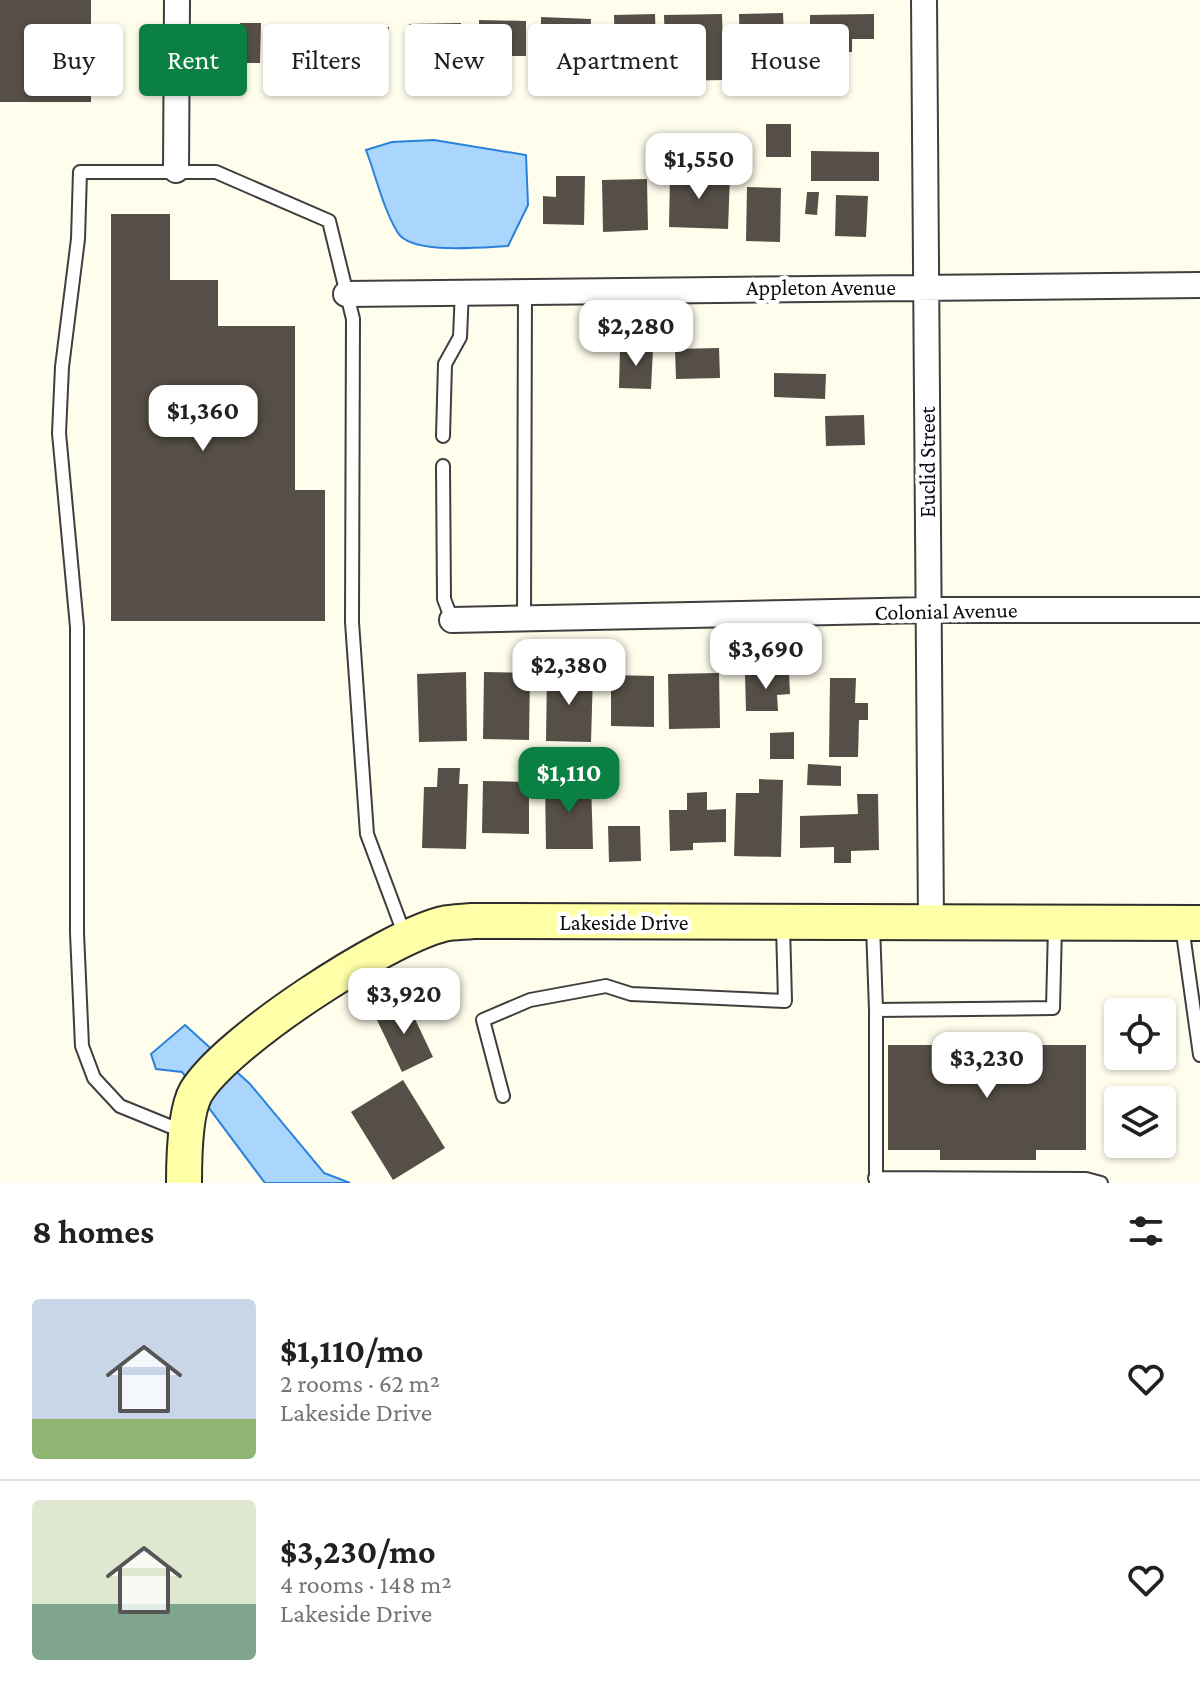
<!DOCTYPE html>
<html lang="en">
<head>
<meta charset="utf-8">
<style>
  :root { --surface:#fff; --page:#f6f6f6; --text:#202124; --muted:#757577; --line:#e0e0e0; --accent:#0b8043 }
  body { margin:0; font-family:"Crimson Pro",serif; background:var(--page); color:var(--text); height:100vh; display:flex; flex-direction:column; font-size:30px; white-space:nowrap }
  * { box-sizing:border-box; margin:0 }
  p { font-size:26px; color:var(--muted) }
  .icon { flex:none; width:44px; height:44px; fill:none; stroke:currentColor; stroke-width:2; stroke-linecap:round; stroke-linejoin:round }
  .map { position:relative; height:1183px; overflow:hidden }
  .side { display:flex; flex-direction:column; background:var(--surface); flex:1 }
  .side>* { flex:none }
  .top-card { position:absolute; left:24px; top:24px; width:1152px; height:72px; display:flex; gap:16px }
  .buttons { position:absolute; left:1104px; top:998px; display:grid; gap:16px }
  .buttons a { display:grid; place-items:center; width:72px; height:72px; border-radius:8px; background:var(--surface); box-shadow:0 2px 6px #0004; font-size:40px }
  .price { position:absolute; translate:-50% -68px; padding:0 18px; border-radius:16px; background:#fff; color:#222; font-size:26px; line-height:52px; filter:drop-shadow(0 2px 4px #0008) }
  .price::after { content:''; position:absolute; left:50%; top:48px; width:24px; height:18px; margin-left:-12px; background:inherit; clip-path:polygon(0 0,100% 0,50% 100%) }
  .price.current { background:var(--accent); color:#fff }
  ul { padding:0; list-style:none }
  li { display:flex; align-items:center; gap:24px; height:200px; padding:0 32px }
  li+li { border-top:2px solid var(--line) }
  li span { display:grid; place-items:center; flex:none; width:224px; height:160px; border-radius:8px; color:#555 }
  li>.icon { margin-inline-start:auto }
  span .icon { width:96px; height:96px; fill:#fffc; stroke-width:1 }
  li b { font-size:34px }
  h2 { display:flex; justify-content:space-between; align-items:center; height:96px; padding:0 32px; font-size:34px }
  .pill { padding:0 28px; border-radius:8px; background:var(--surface); box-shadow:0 2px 6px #0004; font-size:28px; line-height:72px }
  .pill.current { background:var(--accent); color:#fff }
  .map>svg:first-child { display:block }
  .water { fill:#aad5fd; stroke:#2981dc; stroke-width:2 }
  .building { fill:#564f47 }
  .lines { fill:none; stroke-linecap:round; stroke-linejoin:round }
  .lane-casing { stroke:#3f3f3f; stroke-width:16 }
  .street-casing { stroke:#3f3f3f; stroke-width:28 }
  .secondary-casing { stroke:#2e2e2e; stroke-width:38 }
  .lane { stroke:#fff; stroke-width:12 }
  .street { stroke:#fff; stroke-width:24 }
  .secondary { stroke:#ffffa7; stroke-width:34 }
  .labels { text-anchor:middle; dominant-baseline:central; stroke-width:8; stroke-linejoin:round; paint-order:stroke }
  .street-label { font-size:22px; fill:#0c0c0c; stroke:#fff }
</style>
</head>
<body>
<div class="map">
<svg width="1200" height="1183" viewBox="0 0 1200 1183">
  <rect width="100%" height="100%" fill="#fffdec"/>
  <path class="water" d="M434,140L526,155L528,205L508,246C483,247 412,255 398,233C383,209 376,176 366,150L392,142Z
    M185,1025L250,1084L324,1173L350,1183H265L182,1072L156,1069L151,1054Z"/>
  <path class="building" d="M0,0H91V102H0Z
    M783,13L785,60L765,61V69H740L739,14Z
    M655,14L657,73L637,74L636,60L615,61L614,15Z
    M722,14L724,80L666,81L664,15Z
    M874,14V39H852V52L810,53V15Z
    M541,17L591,19L590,54L563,53L562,75L540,74Z
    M479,20L526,21V56H479Z
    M240,23H261L260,63H221L222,30L240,31Z
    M461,23V68H428L427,58H409V24Z
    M320,27H389V58H345V83H320Z
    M766,124H791V157H766Z
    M811,151L879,152V181H811Z
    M670,174L730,176L728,229L669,227Z
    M556,176H585L584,225L543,224V196L556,197Z
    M647,179L648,230L603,232L602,180Z
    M747,187L781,188L780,242L746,241Z
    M807,192H819L817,215L805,214Z
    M836,195L868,196L866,237L835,236Z
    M111,214H170V280H218V326H295V490H325V621H111Z
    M620,348L653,349L651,389L619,388Z
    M719,348L720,378L676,379L675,349Z
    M774,373L826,374L825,399L774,397Z
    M864,415L865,445L826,446L825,416Z
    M466,672L467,741L419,742L417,674Z
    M484,672L530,673L529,740L483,739Z
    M547,672L593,673L591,742L546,741Z
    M789,672L790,694L777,695L778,711H746L745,674Z
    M719,673L720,728L669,729L668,674Z
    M611,675L654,676V727L611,726Z
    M830,678H856L855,703H868V720H859L858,757H829Z
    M794,732V759H770V733Z
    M808,764L841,766V786L807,785Z
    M438,768H460L459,784H468L466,849L422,848L424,787H437Z
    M759,779L783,780L781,857L734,856L736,793H759Z
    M483,781L529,782V834L482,833Z
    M591,781L593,849H546L545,782Z
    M707,792V810L726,809V842L693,843V850L670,851L669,810H687V793Z
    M857,794H878L879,850L851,851V863H834V847L800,848V816L858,814Z
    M608,826H640L641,861L609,862Z
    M406,1000L433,1057L402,1072L375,1016Z
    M888,1045H1086V1150H1036V1160H940V1150H888Z
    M403,1080L445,1148L393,1180L351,1112Z"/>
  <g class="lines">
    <defs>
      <path id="lane" d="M443,436L445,364L460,337L462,290
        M443,466L444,599L452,620
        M524,619L525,290
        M873,926L876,1010L1053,1008L1055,927
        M1182,926L1200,1055
        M503,1096L483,1020L530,1000L606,986L631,994L785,1001L783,926
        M184,1132L120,1106L94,1078L82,1046L77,933V627L59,433L62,367L78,239L80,172H216L329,221L353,319L352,622L367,834L405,936
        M875,1178L1086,1179L1101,1183
        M876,1183V1010"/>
      <path id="street" d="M924,0L931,923
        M176,170L177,0
        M346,294L1200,285
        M452,620L928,610H1200"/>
      <path id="secondary" d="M184,1183C184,1160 185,1111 196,1092C227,1041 384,939 443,924C452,922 463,922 473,921L1200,923"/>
    </defs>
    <use href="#lane" class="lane-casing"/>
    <use href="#street" class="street-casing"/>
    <use href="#secondary" class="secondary-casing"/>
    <use href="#lane" class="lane"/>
    <use href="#street" class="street"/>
    <use href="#secondary" class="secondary"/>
  </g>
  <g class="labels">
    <g class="street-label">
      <text x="821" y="287">Appleton Avenue</text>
      <text transform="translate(927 462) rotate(-90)">Euclid Street</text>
      <text transform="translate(946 611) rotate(-1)">Colonial Avenue</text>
      <text x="624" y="922">Lakeside Drive</text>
    </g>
  </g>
</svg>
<div class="buttons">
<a><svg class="icon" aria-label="locate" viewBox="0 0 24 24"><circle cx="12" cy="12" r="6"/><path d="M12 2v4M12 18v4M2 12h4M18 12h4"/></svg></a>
<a><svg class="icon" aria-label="layers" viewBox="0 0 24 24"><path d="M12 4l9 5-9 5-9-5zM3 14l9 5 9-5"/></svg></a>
</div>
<b class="price" style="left:699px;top:201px">$1,550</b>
<b class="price" style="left:636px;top:368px">$2,280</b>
<b class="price" style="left:203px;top:453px">$1,360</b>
<b class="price" style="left:766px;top:691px">$3,690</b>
<b class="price" style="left:569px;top:707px">$2,380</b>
<b class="price current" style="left:569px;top:815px">$1,110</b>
<b class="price" style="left:404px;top:1036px">$3,920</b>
<b class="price" style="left:987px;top:1100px">$3,230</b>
<div class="top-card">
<a class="pill">Buy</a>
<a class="pill current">Rent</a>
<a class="pill">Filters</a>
<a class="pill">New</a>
<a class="pill">Apartment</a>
<a class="pill">House</a>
</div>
</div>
<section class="side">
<h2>8 homes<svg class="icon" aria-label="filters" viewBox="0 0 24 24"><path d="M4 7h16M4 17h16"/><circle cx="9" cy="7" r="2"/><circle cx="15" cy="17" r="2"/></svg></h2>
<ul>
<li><span style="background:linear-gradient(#c9d6e8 75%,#8fb573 0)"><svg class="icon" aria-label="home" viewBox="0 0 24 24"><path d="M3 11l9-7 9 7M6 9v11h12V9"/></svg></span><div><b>$1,110/mo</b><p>2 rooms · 62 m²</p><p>Lakeside Drive</p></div><svg class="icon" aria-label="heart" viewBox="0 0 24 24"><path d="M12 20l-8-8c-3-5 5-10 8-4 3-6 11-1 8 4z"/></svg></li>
<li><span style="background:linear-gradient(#dfe7d0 65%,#7fa58c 0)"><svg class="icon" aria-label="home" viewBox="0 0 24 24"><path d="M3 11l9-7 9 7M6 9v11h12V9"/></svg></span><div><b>$3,230/mo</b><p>4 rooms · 148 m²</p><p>Lakeside Drive</p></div><svg class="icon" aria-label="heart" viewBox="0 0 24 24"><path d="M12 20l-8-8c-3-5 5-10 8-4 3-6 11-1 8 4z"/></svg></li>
</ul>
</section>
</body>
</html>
